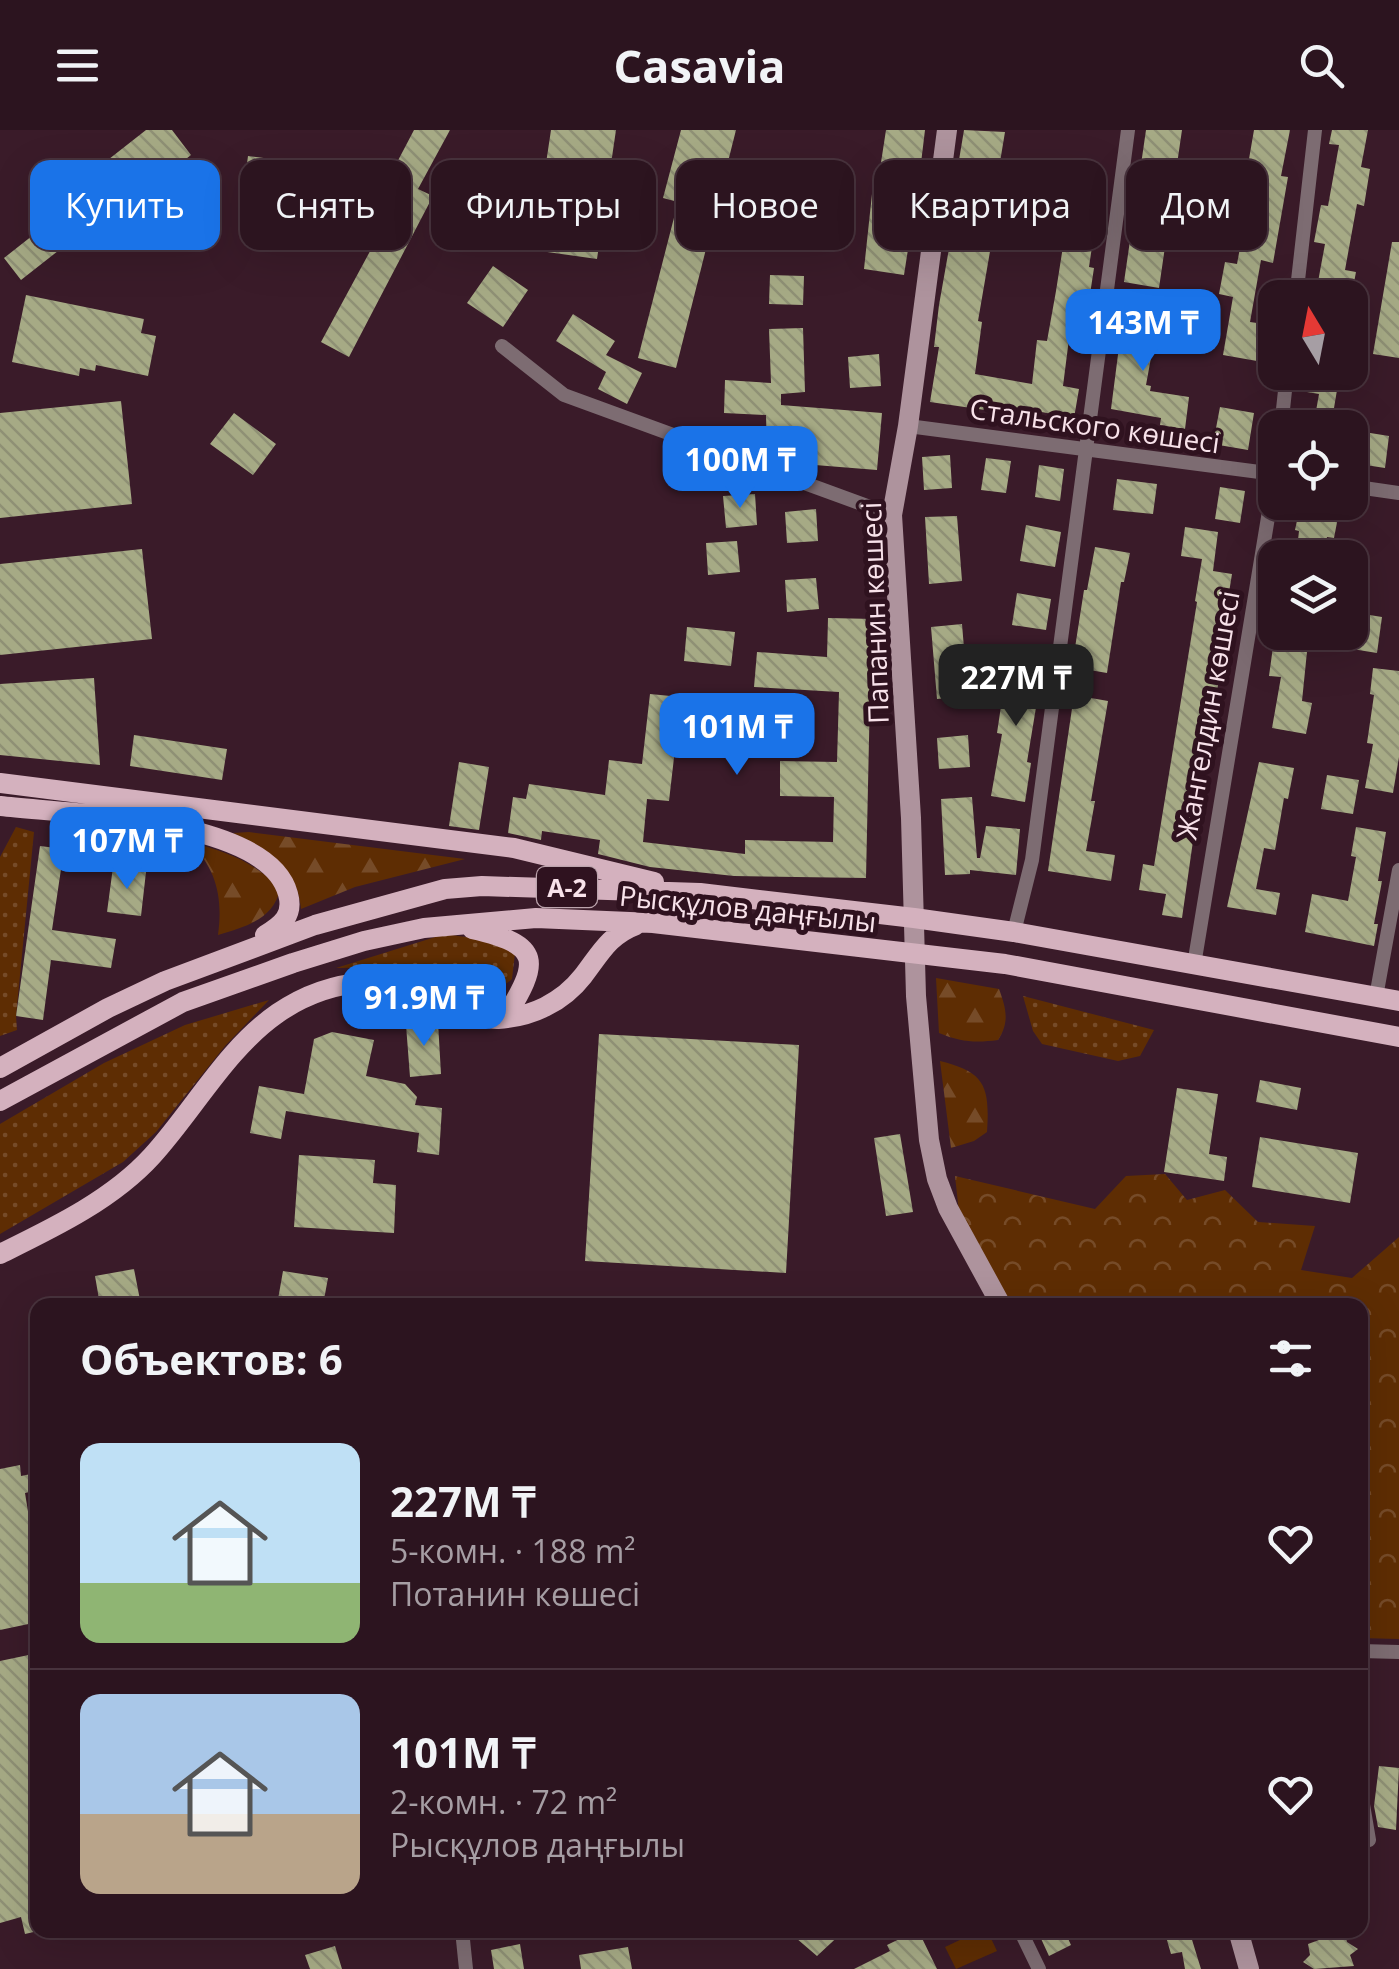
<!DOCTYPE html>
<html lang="ru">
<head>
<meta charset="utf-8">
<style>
  :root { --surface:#2c141f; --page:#341d28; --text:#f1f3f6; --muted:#a69ea4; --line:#48333d; --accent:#1a73e8 }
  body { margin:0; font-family:"Open Sans",sans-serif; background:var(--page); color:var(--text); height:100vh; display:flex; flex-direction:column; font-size:38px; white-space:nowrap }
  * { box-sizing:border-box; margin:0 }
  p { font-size:32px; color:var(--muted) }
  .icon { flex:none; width:55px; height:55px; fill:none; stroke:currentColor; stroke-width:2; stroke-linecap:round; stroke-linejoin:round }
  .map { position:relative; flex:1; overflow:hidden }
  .panel { position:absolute; left:30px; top:1168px; width:1338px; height:640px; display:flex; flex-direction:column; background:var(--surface); border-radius:20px; box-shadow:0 10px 40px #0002,0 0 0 2px var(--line) }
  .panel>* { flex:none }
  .hud { position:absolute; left:30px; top:30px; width:1340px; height:90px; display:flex; gap:20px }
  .needle { width:65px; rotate:350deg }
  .fabs { position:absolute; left:1258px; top:150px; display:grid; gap:20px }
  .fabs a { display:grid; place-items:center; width:110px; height:110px; border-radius:20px; background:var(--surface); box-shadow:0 10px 40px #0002,0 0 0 2px var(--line); font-size:50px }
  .price { position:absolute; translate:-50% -85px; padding:0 22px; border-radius:20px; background:var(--accent); color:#fff; font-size:32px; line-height:65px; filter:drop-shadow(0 2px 5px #0008) }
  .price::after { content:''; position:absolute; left:50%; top:60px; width:30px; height:22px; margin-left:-15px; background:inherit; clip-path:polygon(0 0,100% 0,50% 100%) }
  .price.on { background:#222; color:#fff }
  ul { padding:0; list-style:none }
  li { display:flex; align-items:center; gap:30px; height:250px; padding:0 50px }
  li+li { border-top:2px solid var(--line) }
  li span { display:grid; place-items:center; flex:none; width:280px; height:200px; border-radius:20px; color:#555 }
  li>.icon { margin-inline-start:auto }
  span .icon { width:120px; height:120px; fill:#fffc; stroke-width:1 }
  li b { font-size:42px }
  h2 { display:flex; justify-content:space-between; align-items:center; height:120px; padding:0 50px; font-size:42px }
  .tag { padding:0 35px; border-radius:20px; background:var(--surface); box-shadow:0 10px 40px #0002,0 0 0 2px var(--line); font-size:35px; line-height:90px }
  .tag.on { background:var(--accent); color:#fff }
  header { display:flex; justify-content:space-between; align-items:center; height:130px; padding:0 50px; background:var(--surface); font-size:45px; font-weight:700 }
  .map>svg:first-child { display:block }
  .grass { fill:url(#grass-dots) }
  .forest { fill:url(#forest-firs) }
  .park { fill:url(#park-crowns) }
  .pitch { fill:#5e2d03 }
  .building { fill:url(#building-back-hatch) }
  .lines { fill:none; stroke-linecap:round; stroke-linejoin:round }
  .minor { stroke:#7d6c72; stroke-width:14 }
  .secondary { stroke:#ae939d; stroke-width:20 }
  .primary { stroke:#d4b1be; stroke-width:20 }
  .labels { text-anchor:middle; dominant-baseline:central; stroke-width:10; stroke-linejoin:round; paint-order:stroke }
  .shield { fill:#2f121f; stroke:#bca4ad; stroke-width:2.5 }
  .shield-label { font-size:25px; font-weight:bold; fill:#f8e2ea }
  .street-label { font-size:28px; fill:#f8e2ea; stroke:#2f121f }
</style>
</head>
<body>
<header><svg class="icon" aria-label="menu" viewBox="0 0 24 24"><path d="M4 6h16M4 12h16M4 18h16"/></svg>Casavia<svg class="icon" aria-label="search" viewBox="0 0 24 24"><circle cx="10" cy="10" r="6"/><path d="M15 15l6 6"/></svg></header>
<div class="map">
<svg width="1399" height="1839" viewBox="0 0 1399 1839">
  <defs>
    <pattern id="grass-dots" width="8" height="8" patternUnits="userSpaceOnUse" patternTransform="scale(2.5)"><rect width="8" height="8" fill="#5e2d03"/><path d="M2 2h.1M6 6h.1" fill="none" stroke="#764b28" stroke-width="1.8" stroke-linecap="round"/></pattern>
    <pattern id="forest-firs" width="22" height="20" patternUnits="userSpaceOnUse" patternTransform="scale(2.5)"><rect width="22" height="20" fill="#5e2d03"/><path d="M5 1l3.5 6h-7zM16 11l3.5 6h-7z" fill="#764b28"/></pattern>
    <pattern id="park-crowns" width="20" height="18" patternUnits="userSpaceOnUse" patternTransform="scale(2.5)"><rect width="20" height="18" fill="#5e2d03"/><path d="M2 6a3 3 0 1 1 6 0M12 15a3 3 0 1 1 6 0" fill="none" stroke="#764b28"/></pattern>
    <pattern id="building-back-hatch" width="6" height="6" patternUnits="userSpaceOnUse" patternTransform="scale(2.5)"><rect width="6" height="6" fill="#a6aa85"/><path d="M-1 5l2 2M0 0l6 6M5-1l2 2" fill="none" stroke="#8f9075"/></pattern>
  </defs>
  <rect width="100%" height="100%" fill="#3a1b29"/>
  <path class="grass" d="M16,697L34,702L16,886L17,900L0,906V727Z
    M445,804L500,812L515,823L512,849C504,856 495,861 484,860C468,859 455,846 439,843C405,835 371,838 336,838Z
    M1023,866L1154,900L1140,926L1118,931L1042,914L1033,901Z
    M269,870L225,916L156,1002L123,1032L0,1104V994L104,933L185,895Z"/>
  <path class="forest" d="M249,702L465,729L355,757L301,779C298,740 268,718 233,703Z
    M190,712C226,722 254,731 280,759C274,789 245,797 218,805C223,768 217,740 190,712Z
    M936,848L999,859C1006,878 1010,892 998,910C976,913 960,912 939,903Z
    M940,931C985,942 990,956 987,1002L974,1011L951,1018Z"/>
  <path class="park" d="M1165,1044L1187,1070L1225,1060L1258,1092L1315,1096L1301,1140L1352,1148L1399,1107V1509L1360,1508V1175H1005L959,1082L955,1046L1095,1079L1126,1046Z"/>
  <path class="pitch" d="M981,1800H987L997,1821L956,1839L945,1817Z"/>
  <path class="building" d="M146,0H172L191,25L118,82L114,77L21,150L4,128L75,72L67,62Z
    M414,0H450L418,59L433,66L349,227L321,212L409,49L393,40Z
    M551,0H616L597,129L533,120Z
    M681,0H736L676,238L638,228L678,72L663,68Z
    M886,0H925L918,58H914L906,113H909L904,145L864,139L872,64L876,65Z
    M964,0L1005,2L988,104H993L978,191L982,192L975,244L1032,254L1037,210L1047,211L1056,161L1064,110L1058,109L1068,35L1103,42L1089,137L1094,138L1084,204L1070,201L1063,256L1079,259L1074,288L1020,278L1019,285L930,272L939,217H934L939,175L956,79L951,78Z
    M1146,0H1182L1159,158L1124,152Z
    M1254,0H1290L1281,46L1288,47L1273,133L1261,130L1250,192L1264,194L1257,231L1223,225L1233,167L1219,164L1225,132L1237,134L1256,31L1249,29Z
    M1332,0H1368L1361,37L1370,39L1364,76L1357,74L1345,140L1356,142L1351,168H1315L1325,114L1314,112L1321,75L1328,76L1339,15L1329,14Z
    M248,26L302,33L294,98L270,95L274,60L244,56Z
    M748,49L810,53L808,100L745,96Z
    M1392,112H1399V228L1373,224Z
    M493,136L528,160L503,197L467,173Z
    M770,145L804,146L803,175L769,174Z
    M26,165L144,189L141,203L156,206L148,246L96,235L95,241L80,238L79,246L12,232Z
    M1124,178L1159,184L1146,255L1151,256L1150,261L1189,267L1185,299L1160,295L1161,288L1111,279Z
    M573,184L615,211L606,225L642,243L627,274L598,259L606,242L556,211Z
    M803,198L805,262L781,264V275L882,283L877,340L815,335L817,321L767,322L766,285L724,283L725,250L771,253L769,199Z
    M879,224L881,256L850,258L848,227Z
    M1304,242H1340L1334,278L1352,281L1349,298H1313L1319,264L1301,261Z
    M121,271L132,374L0,388V283Z
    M1220,277L1254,283L1248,320L1213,314Z
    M234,283L276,314L253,345L210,314Z
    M1364,302L1389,306L1385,338L1359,334Z
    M950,325L952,358L924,360L922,327Z
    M986,328L1011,331L1006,363L981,360Z
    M1039,335L1064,339L1060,371L1035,367Z
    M1117,349L1157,354L1153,384L1113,380Z
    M1220,357L1245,361L1240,393L1215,389Z
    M755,364L757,395L726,398L723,366Z
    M1301,372L1340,377L1334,408L1327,407L1324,428H1296L1299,401L1295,400Z
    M816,379L818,411L787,413L785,382Z
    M957,386L962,451L929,454L925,387Z
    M1026,395L1061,402L1055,437L1020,431Z
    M1185,397L1218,402L1213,441L1232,444L1225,487L1230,488L1204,634L1182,788L1162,785L1166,764L1139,760L1143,734L1154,736L1197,472L1195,471L1202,429L1181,426Z
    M737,411L740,442L708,445L706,413Z
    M1095,417L1130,423L1124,452H1121L1107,543L1072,537L1084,460H1087Z
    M142,419L152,509L0,525V434Z
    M816,448L819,479L787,482L785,450Z
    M1017,463L1051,469L1046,500L1012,495Z
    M1351,482L1382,487L1377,523L1346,518Z
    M828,488L875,489L874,518H879L876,565L870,564L866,748L734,746L650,737L598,724L600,710L542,701L541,710L508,703L513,667L526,669L529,654L605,665L609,630L642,634L650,564L681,567L669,671L647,669L643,712L745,724V710L833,712L834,667L780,666V631L837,632L839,562L754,557L757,522L827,527Z
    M962,494L968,566L937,569L931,497Z
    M687,497L735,502L731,536L684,531Z
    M1275,502H1309L1302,571L1312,573L1306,604L1272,598L1281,547L1269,546Z
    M1008,529L1043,535L1027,632L1031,633L1025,672L991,666L1002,604L997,603Z
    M1373,538L1399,541V627L1393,663L1365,658L1373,614L1367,613L1374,565L1370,564Z
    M94,548L100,635L0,625V554Z
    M1074,565L1108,571L1091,671H1095L1086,721L1115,725L1111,751L1048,741Z
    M134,605L227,619L222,650L130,636Z
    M968,605L970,637L939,639L937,608Z
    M459,632L489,637L479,700L449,696Z
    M1259,632L1294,638L1288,669L1284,668L1275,720L1264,718L1256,759L1280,763L1276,785L1227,777Z
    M1327,645L1359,650L1353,684L1321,679Z
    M972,667L977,728H980L986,696L1020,699L1016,745L970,740V744L945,745L941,669Z
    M1356,697L1386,702L1378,751H1382L1374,794H1378L1374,816L1305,802L1312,764L1348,771L1356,727L1351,726Z
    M40,716L64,719L52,800L116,809L111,838L51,830L43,890L16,886Z
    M113,737L146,742L141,786L107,782Z
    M438,892L441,944L410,947L406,895Z
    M332,902L374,910L366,946L405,954L417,967L415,975L442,978L439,1025L417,1022L419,1003L286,981L281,1009L250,1003L259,956L304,964L314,909Z
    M599,904L799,915L786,1143L585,1131Z
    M1260,950L1301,958L1297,980L1256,972Z
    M1177,958L1218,964L1209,1024L1227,1027L1224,1051L1164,1042Z
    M900,1004L913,1082L886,1086L874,1008Z
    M1260,1007L1358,1023L1350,1073L1252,1057Z
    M299,1025L375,1030L373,1053L396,1055L394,1103L294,1097Z
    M134,1139L141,1175H100L95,1146Z
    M283,1141L328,1148L323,1175H277Z
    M20,1335L21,1346L31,1344L34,1361L25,1363L31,1400L38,1399V1492L0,1500V1339Z
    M38,1523V1801L25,1804L21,1787L0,1793V1531Z
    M1379,1636L1399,1638L1396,1700L1378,1697L1374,1676Z
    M806,1800H845L817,1826L796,1808Z
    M918,1800L937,1839H854L890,1821L887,1815Z
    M1037,1800H1064L1071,1815L1049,1826Z
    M1164,1800H1189L1201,1839H1185L1182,1822L1171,1824Z
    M1322,1800L1334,1803L1344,1800L1347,1812L1358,1819L1350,1825L1354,1836L1314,1839L1303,1832L1310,1825L1308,1814L1319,1810Z
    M520,1814L524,1839H494L491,1820Z
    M335,1816L342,1839H310L305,1825Z
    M628,1817L632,1839H581L579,1825Z"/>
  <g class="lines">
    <path class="minor" d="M1296,168L1315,0
      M502,216L564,265L892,385
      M908,296L1275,344
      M1281,298L1287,242
      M1350,356L1399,363
      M1014,802L1032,730L1128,0
      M1194,835L1275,345
      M1376,867L1399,740
      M1360,1521L1399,1522
      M1360,1657L1369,1710
      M462,1800L466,1839
      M1020,1800L1039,1839"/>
    <path class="secondary" d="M947,0L908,296L892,385L911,688L916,866L929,1010L937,1049L948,1078L1001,1175
      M1238,1800L1249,1839"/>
    <path class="primary" d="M0,653L514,718L654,752
      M0,676C66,684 268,687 288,764C294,785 282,795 265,805
      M472,799C544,815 539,832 505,888
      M0,938L108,878L165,851L315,795L445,759L482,756L700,763L914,788L1014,802L1399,871
      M0,971L183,872L293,833L364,811L424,798L536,788L653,793L1005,834L1399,907
      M0,1124C53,1098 112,1070 152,1026C194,980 226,919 278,883C332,846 399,842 458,870C471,876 483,890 498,889C531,887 562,873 583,846C600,824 609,805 636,795"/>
  </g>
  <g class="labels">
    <rect class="shield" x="537" y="737" width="60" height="40" rx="8"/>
    <g class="shield-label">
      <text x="567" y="757">A-2</text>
    </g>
    <g class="street-label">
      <text transform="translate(1095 295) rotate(8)">Стальского көшесі</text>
      <text transform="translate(874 483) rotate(-92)">Папанин көшесі</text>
      <text transform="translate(1207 585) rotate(-80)">Жангелдин көшесі</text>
      <text transform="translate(748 778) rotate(6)">Рысқұлов даңғылы</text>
    </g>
  </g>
</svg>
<div class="fabs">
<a><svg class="needle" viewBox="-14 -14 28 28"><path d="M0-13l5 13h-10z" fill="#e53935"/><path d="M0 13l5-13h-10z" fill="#a69ea4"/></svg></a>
<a><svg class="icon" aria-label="locate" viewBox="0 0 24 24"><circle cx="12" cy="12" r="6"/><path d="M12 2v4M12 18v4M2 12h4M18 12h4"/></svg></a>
<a><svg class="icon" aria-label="layers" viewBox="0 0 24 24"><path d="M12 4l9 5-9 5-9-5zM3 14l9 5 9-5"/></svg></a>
</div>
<b class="price" style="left:1143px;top:244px">143M ₸</b>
<b class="price" style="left:740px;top:381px">100M ₸</b>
<b class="price on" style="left:1016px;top:599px">227M ₸</b>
<b class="price" style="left:737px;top:648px">101M ₸</b>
<b class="price" style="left:127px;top:762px">107M ₸</b>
<b class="price" style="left:424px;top:919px">91.9M ₸</b>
<div class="hud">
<a class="tag on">Купить</a>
<a class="tag">Снять</a>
<a class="tag">Фильтры</a>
<a class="tag">Новое</a>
<a class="tag">Квартира</a>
<a class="tag">Дом</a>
</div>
<section class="panel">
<h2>Объектов: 6<svg class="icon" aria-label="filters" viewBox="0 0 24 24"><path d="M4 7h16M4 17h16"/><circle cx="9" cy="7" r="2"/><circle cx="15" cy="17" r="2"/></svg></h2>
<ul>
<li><span style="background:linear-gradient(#bfe0f5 70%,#8fb573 0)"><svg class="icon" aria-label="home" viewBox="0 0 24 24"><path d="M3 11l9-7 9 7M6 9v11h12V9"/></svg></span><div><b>227M ₸</b><p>5-комн. · 188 m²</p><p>Потанин көшесі</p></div><svg class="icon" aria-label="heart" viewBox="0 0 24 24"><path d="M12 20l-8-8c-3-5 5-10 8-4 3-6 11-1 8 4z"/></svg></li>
<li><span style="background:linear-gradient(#a9c7e8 60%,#b9a48a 0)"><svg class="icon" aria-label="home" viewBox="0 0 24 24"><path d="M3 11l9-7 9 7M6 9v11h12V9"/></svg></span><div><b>101M ₸</b><p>2-комн. · 72 m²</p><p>Рысқұлов даңғылы</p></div><svg class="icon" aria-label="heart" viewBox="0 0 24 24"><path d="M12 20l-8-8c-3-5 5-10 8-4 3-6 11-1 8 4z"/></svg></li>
</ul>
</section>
</div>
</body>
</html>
